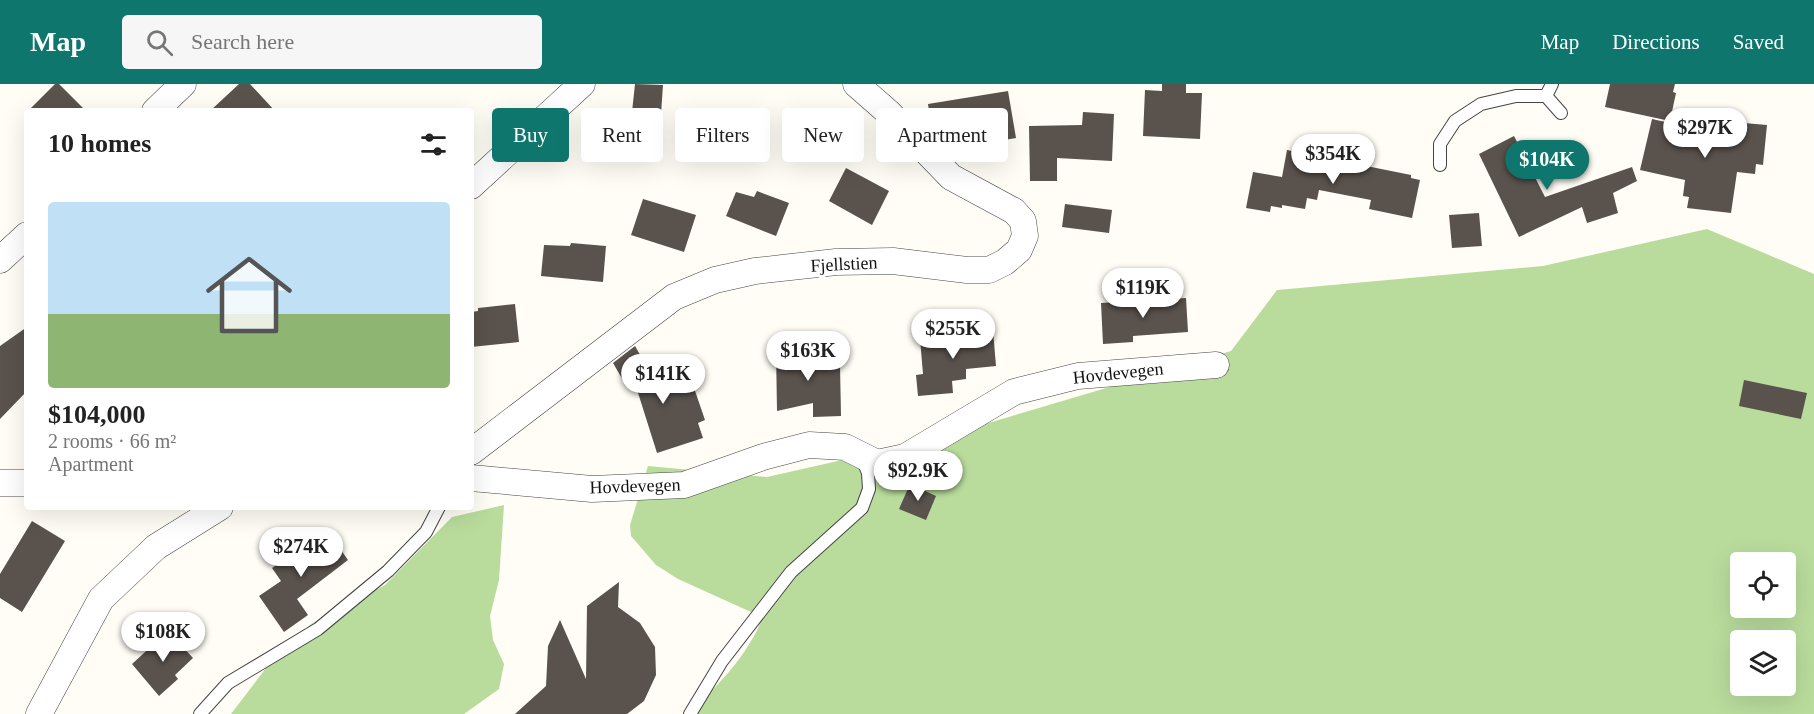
<!DOCTYPE html>
<html lang="en">
<head>
<meta charset="utf-8">
<style>
  :root { --surface:#fff; --page:#f6f6f6; --text:#222; --muted:#767676; --accent:#0f766e }
  body { margin:0; font-family:"Times New Roman",serif; background:var(--page); color:var(--text); height:100vh; display:flex; flex-direction:column; font-size:22px; white-space:nowrap }
  * { box-sizing:border-box; margin:0 }
  p { font-size:20px; color:var(--muted) }
  .icon { flex:none; width:33px; height:33px; fill:none; stroke:currentColor; stroke-width:2; stroke-linecap:round; stroke-linejoin:round }
  .map { position:relative; flex:1; overflow:hidden }
  .drawer { position:absolute; left:24px; top:24px; width:450px; height:402px; display:flex; flex-direction:column; background:var(--surface); border-radius:6px; box-shadow:0 6px 24px #0002 }
  .drawer>* { flex:none }
  .banner { position:absolute; left:492px; top:24px; width:570px; height:54px; display:flex; gap:12px }
  .controls { position:absolute; left:1730px; top:468px; display:grid; gap:12px }
  .controls a { display:grid; place-items:center; width:66px; height:66px; border-radius:6px; background:var(--surface); box-shadow:0 6px 24px #0002; font-size:30px }
  .price { position:absolute; translate:-50% -51px; padding:0 14px; border-radius:21px; background:#fff; color:#222; font-size:20px; line-height:39px; filter:drop-shadow(0 2px 3px #0008) }
  .price::after { content:''; position:absolute; left:50%; top:36px; width:18px; height:14px; margin-left:-9px; background:inherit; clip-path:polygon(0 0,100% 0,50% 100%) }
  .price.active { background:var(--accent); color:#fff }
  ul { padding:0; list-style:none }
  li { display:grid; align-content:center; gap:12px; height:318px; padding:0 24px }
  li span { display:grid; place-items:center; height:186px; border-radius:6px; color:#555 }
  li>.icon { margin-inline-start:auto }
  span .icon { width:108px; height:108px; fill:#fffc; stroke-width:1 }
  li b { font-size:26px }
  h2 { display:flex; justify-content:space-between; align-items:center; height:72px; padding:0 24px; font-size:26px }
  .tag { padding:0 21px; border-radius:6px; background:var(--surface); box-shadow:0 6px 24px #0002; font-size:21px; line-height:54px }
  .tag.active { background:var(--accent); color:#fff }
  header { display:flex; align-items:center; gap:36px; box-sizing:border-box; height:84px; padding:0 30px; background:var(--accent); color:#fff }
  header strong { font-size:28px }
  nav { display:flex; gap:33px; margin-inline-start:auto; font-size:21px }
  .search { width:420px; height:54px; background:var(--page); display:flex; align-items:center; gap:15px; box-sizing:border-box; padding:0 21px; border-radius:6px; color:var(--muted); font-size:22px }
  .map>svg:first-child { display:block }
  .forest { fill:#b9dc9c; fill-rule:evenodd }
  .building { fill:#5a524d }
  .lines { fill:none; stroke-linecap:round; stroke-linejoin:round }
  .service-casing { stroke:#444; stroke-width:14 }
  .minor-casing { stroke:#444; stroke-width:27 }
  .service { stroke:#fff; stroke-width:12 }
  .minor { stroke:#fff; stroke-width:26 }
  .labels { text-anchor:middle; dominant-baseline:central; stroke-width:6; stroke-linejoin:round; paint-order:stroke }
  .street-label { font-size:18px; fill:#111; stroke:#fff }
</style>
</head>
<body>
<header>
<strong>Map</strong>
<div class="search"><svg class="icon" aria-label="search" viewBox="0 0 24 24"><circle cx="10" cy="10" r="6"/><path d="M15 15l6 6"/></svg>Search here</div>
<nav><a>Map</a><a>Directions</a><a>Saved</a></nav>
</header>
<div class="map">
<svg width="1814" height="630" viewBox="0 0 1814 630">
  <rect width="100%" height="100%" fill="#fffdf5"/>
  <path class="forest" d="M1707,145L1814,190V630H684C712,611 749,569 761,537L751,528L678,495L656,481L631,452L630,441L648,382L767,393L931,356L1231,267L1277,206L1543,182ZM1740,478H1785V524H1740ZM1740,556H1785V602H1740Z
    M504,421L499,496L490,532L493,556L504,580L499,605L464,630H231L266,584L311,540L385,501L452,433Z"/>
  <path class="building" d="M55,0H59L86,27H28Z
    M239,0H250L275,27H210Z
    M635,0L663,1L661,30L632,28Z
    M1162,0H1186V9H1202L1200,55L1143,52L1145,6L1162,7Z
    M1610,0H1675L1673,8L1676,9L1670,37L1605,23Z
    M1008,7L1016,54L945,66L933,53L928,20Z
    M1083,28L1114,30L1112,77L1057,74V97H1030L1029,42L1082,41Z
    M1652,35L1719,50L1721,37L1767,41L1763,81L1756,80L1755,90L1737,88L1731,129L1687,124L1689,113L1683,112L1685,96L1640,86Z
    M1514,52L1545,113L1632,83L1637,97L1613,109L1618,129L1587,139L1582,123L1519,153L1479,70Z
    M1287,66L1411,91V94L1420,96L1412,134L1369,125L1371,116L1319,106L1317,116L1307,114L1305,125L1282,121V124L1271,122L1270,128L1246,124L1253,88L1282,93Z
    M846,84L889,107L872,141L829,117Z
    M757,107L789,119L776,152L726,132L736,108L754,113Z
    M643,115L696,131L684,168L631,151Z
    M1065,120L1112,126L1109,149L1062,143Z
    M1479,129L1482,162L1452,164L1449,131Z
    M571,159L606,162L603,198L541,192L544,161L570,162Z
    M1186,214L1188,248L1133,252V258L1103,260L1101,219Z
    M515,220L519,258L471,263V228L478,227V224Z
    M27,243V307L0,335V262Z
    M993,246L996,282L966,285V295L952,297L953,309L918,312L916,291L923,290L920,255Z
    M635,262L663,311L693,301L705,336L698,339L703,354L657,369L633,293L624,298L613,279Z
    M822,265V282L840,281L841,332L813,333V319L777,327L776,266Z
    M1744,296L1807,309L1801,335L1739,322Z
    M910,400L936,412L926,436L899,425Z
    M32,437L65,457L22,528L0,514V490Z
    M327,446L348,476L297,515L308,531L284,548L259,512L281,497L272,484Z
    M619,498L618,523L640,539L655,563L656,591L644,617L627,630H515L546,602L548,562L560,536L586,595L587,522Z
    M168,547L193,574L175,591L178,595L159,612L132,580Z"/>
  <g class="lines">
    <defs>
      <path id="service" d="M1552,0L1546,12L1561,29
        M1440,81V60L1455,37L1481,20L1516,12H1546
        M200,630L228,599L318,545L388,487L426,448L439,423
        M690,630L722,577L791,488L862,424L869,405L868,389L862,374"/>
      <path id="minor" d="M155,27L183,0
        M471,102L582,0
        M0,176L27,151
        M471,368L674,213L715,196L755,187L836,178L893,177L967,186H989L1005,178L1019,166L1025,152L1023,137L1014,127L951,93L889,29L856,0
        M471,394L592,405L684,401L763,373L809,361L845,363L877,379L905,373L1014,308L1078,292L1216,281
        M0,399H27
        M39,630L101,515L156,463L220,423"/>
    </defs>
    <use href="#service" class="service-casing"/>
    <use href="#minor" class="minor-casing"/>
    <use href="#service" class="service"/>
    <use href="#minor" class="minor"/>
  </g>
  <g class="labels">
    <g class="street-label">
      <text transform="translate(844 180) rotate(-3)">Fjellstien</text>
      <text transform="translate(1118 289) rotate(-6)">Hovdevegen</text>
      <text transform="translate(635 402) rotate(-2)">Hovdevegen</text>
    </g>
  </g>
</svg>
<div class="controls">
<a><svg class="icon" aria-label="locate" viewBox="0 0 24 24"><circle cx="12" cy="12" r="6"/><path d="M12 2v4M12 18v4M2 12h4M18 12h4"/></svg></a>
<a><svg class="icon" aria-label="layers" viewBox="0 0 24 24"><path d="M12 4l9 5-9 5-9-5zM3 14l9 5 9-5"/></svg></a>
</div>
<b class="price" style="left:1705px;top:75px">$297K</b>
<b class="price" style="left:1333px;top:101px">$354K</b>
<b class="price active" style="left:1547px;top:107px">$104K</b>
<b class="price" style="left:1143px;top:235px">$119K</b>
<b class="price" style="left:953px;top:276px">$255K</b>
<b class="price" style="left:808px;top:298px">$163K</b>
<b class="price" style="left:663px;top:321px">$141K</b>
<b class="price" style="left:918px;top:418px">$92.9K</b>
<b class="price" style="left:301px;top:494px">$274K</b>
<b class="price" style="left:163px;top:579px">$108K</b>
<div class="banner">
<a class="tag active">Buy</a>
<a class="tag">Rent</a>
<a class="tag">Filters</a>
<a class="tag">New</a>
<a class="tag">Apartment</a>
</div>
<section class="drawer">
<h2>10 homes<svg class="icon" aria-label="filters" viewBox="0 0 24 24"><path d="M4 7h16M4 17h16"/><circle cx="9" cy="7" r="2"/><circle cx="15" cy="17" r="2"/></svg></h2>
<ul>
<li><span style="background:linear-gradient(#bfe0f5 60%,#8fb573 0)"><svg class="icon" aria-label="home" viewBox="0 0 24 24"><path d="M3 11l9-7 9 7M6 9v11h12V9"/></svg></span><div><b>$104,000</b><p>2 rooms · 66 m²</p><p>Apartment</p></div></li>
</ul>
</section>
</div>
</body>
</html>
